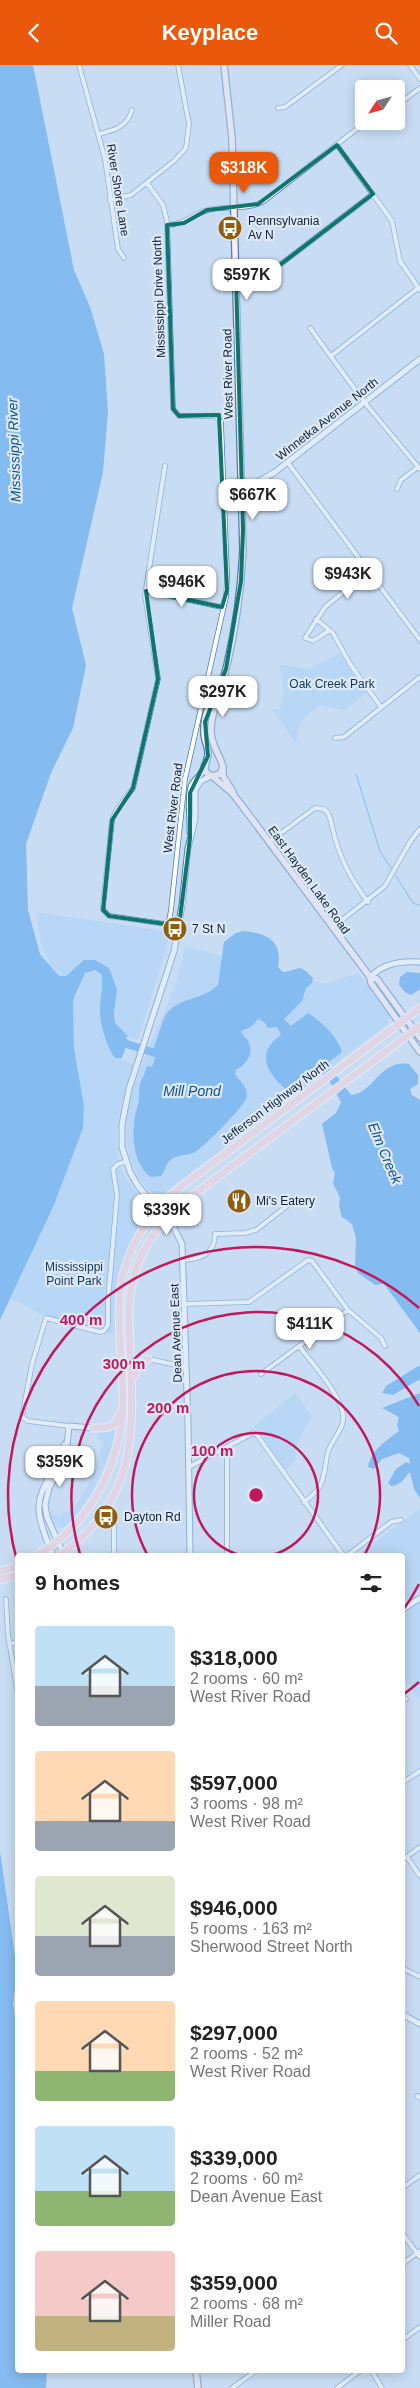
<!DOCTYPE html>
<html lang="en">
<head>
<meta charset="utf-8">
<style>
  :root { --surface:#fff; --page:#f2f2f2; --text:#222; --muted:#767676; --accent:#ea580c }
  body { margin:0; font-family:Arial,sans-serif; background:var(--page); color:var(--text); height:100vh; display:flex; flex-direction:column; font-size:19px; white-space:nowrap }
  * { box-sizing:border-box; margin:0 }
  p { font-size:16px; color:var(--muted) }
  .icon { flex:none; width:28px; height:28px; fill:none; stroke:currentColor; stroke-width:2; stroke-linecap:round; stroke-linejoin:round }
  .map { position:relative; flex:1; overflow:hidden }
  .drawer { position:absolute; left:15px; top:1488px; width:390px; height:820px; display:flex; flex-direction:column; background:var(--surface); border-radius:5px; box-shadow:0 2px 12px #0003 }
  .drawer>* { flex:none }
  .needle { width:32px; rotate:234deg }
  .fabs { position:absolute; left:355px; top:15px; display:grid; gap:10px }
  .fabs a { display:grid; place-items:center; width:50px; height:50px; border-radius:5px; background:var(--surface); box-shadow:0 2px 12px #0003; font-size:25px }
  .price { position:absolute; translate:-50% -42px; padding:0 11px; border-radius:10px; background:#fff; color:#222; font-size:16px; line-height:32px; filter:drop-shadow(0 1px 2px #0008) }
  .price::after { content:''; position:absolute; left:50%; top:30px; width:15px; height:11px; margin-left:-8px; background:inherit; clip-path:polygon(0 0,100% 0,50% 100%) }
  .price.current { background:var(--accent); color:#fff }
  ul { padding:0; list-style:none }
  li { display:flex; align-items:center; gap:15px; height:125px; padding:0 20px }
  li span { display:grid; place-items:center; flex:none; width:140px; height:100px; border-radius:5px; color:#555 }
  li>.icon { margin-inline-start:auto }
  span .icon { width:60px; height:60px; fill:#fffc; stroke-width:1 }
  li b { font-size:21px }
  h2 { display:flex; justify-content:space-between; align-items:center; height:60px; padding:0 20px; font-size:21px }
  header { display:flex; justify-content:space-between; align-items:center; height:65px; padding:0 20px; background:var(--accent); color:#fff; font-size:22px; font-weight:700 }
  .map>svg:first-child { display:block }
  .green { fill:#a5cef9 }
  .water { fill:#3192ea }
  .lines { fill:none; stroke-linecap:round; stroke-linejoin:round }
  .stream { stroke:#3192ea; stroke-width:1 }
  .river { stroke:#3192ea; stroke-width:8 }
  .minor-casing { stroke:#4a7eb2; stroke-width:5.5 }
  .tertiary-casing { stroke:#4a7eb2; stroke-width:7 }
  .secondary-casing { stroke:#4a7eb2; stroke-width:8 }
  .trunk-casing { stroke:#fff; stroke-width:9 }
  .minor { stroke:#fff; stroke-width:4 }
  .tertiary { stroke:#fff; stroke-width:5 }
  .secondary { stroke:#fdecee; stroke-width:5.5 }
  .trunk { stroke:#faccd2; stroke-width:7 }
  .marked { fill:none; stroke:#0f766e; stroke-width:4; stroke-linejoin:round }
  .ring { fill:none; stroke:#c2185b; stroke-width:2.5 }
  .labels { text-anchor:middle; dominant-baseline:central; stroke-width:4.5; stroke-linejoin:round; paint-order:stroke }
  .street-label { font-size:12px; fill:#0d2238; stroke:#dee9f5 }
  .poi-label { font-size:12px; fill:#0d2238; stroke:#dee9f5; text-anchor:start }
  .park-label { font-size:12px; fill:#0f3558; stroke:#dee9f5 }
  .water-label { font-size:14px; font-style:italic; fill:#0d5189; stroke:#dee9f5 }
  .centre { fill:#c2185b; stroke:#dee9f5; stroke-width:2.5 }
  .ring-label { font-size:15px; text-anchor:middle; font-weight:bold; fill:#c2185b; stroke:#dee9f5; stroke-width:4.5; stroke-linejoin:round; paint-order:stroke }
</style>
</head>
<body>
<header><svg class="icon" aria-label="back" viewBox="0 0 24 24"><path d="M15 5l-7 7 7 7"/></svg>Keyplace<svg class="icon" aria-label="search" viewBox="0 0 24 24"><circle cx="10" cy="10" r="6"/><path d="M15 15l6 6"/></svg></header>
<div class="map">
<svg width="420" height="2323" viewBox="0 0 420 2323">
  <rect width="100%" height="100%" fill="#c8ddf4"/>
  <path class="green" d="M339,588L366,628L345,645L319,640L300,657L296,678L272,644L280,645L283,626L280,600L310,604Z
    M36,847L171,867L138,975L128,971L115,958L116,917L85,895L66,911H59C42,888 39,876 36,847Z
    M185,881L324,919L359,908L389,951L388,959L160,1131C149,1128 144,1121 138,1111C104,1054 153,980 173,926C179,912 181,896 185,881Z
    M91,905L101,909C104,924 99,938 101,953C103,968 110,981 118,993L134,999C122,1034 108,1073 124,1109C129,1122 142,1131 147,1144L122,1199L116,1227V1270L42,1250L11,1233L54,1140L83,1063L84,1041L74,983L73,935L79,925L82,912Z
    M295,1328L312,1351L297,1379L295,1395L286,1406L254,1361Z
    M116,1363C108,1401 94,1430 68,1459L61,1463C52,1460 48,1453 52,1444L54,1446L53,1449L60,1453L65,1447L68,1448C87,1431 98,1400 103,1376L99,1373L97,1365L106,1366Z
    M420,1444V1525L403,1538L402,1490H357Z
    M420,1538V1635L403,1611L402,1551Z"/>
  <path class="water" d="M0,0H33L74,205L90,242L104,289L108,347L103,407L72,543L86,600L73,663L51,708L26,779L28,845L40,889L59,911H66L84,895H95L109,903L117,924L114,949L115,958L128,971L125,974L128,976L122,993H115C107,982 99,958 100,944C100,932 104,921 101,909L95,905L85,908L73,935L74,983L84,1041L83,1063L54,1140L0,1255Z
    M243,866C267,868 283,876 278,902L283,907C299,906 297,896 313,913L312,918L306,923L302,936L284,954L291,961L308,948C321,956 338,972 342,987L330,996L329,1001L351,1030C372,1030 380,994 409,999L418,1010V1019L410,1024L412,1030L420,1035V1268L384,1219L375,1220L358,1208L355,1200L356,1173L352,1159L342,1152L339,1141L340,1133L333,1118L335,1108L332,1103L322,1059L336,1048L341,1037L329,1015L319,1007L289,1027C269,1011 253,989 281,970L277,962L268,963L264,957L258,954L251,962L241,966C242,971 245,971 248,976C255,988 246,1000 236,1005L235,1009C240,1017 247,1020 247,1031C247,1039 203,1083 195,1087C187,1091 178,1089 170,1095C166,1099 165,1106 161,1111L151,1112C131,1099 131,1063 137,1043C140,1035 138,1027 140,1019C142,1013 146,1007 147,1001L152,1002L157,987L153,985C157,976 162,955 167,948C180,932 204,935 218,920L224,877L236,868Z
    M407,907L420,908V924L411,930L406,928L399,920L400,912Z
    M420,1300V1314L393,1330L382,1328L386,1321Z
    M420,1328V1433L414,1424L410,1407C404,1412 403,1420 391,1421L388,1418L396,1404L406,1397L410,1399L409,1393L399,1388L382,1394L374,1404L368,1402C371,1385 386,1376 399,1366L397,1360L399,1352L382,1343Z
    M0,1786L17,1906L13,1939L18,1972V2305H47L46,2323H0Z"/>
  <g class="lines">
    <path class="stream" d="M356,709L380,786L391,803
      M396,811L413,838L420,841"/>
    <path class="river" d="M120,974L127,979L164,991"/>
    <defs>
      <path id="minor" d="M79,0L105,94L118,184L124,193
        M410,0L420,14
        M396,41L420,23
        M278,43L285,42L342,0
        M99,69C115,65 127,62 132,45
        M337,80L392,156L400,196L420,225
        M147,118L163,140L167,156L173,344L179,351H215L221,357L227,509L226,532L185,714L171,845L167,867
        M110,135L131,130L174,96L186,83L189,59L178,0
        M167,160C187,159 192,149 208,145C227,140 246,146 264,136L367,56
        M236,213L259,211L272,206L373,129
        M310,263L365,338L420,404
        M331,291L418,223
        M288,398L420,575
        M165,401L145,530L158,614L133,723L116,746L112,755L103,841V845L109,851L179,861
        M397,424L401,415L418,402
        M146,526L222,542
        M316,554L333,568L350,599L381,642
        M330,565L313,576L305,573L325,542L369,506
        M335,673L344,672L420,612
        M269,777L315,743L324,744C331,749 331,758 333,765C339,792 351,815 368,837
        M332,863L385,821L410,777L420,764
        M183,1195C201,1194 215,1189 215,1169L245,1168L256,1165L296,1134
        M185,1239L249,1237L308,1195L312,1196L348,1245L381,1273L385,1281
        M299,1281C311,1297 347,1336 343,1356C341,1369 329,1377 327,1391C323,1413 325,1422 304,1437
        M148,1294L186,1302
        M261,1309L348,1245
        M69,1361L28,1356L22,1352L32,1299L46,1253L100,1267L104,1266L108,1260V1236L117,1130L113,1104L118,1099L125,1097
        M227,1382V1490
        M189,1402L253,1368L257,1370L343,1490
        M114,1457V1490
        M348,1490L391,1457L401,1455
        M6,1534L8,1570L18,1629
        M9,1579L18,1577
        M402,1636L406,1634
        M402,1718L420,1706
        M407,1792L420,1811
        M402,1795L420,1782
        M402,1903L420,1912
        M417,2031L420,2033
        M402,2123L420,2110
        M402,2168L420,2192
        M402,2199L420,2186
        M402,2275L420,2262
        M371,2305L382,2323
        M232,2323L257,2305
        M337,2323L361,2305"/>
      <path id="tertiary" d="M241,420L254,419L275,407L420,294
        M190,767C191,755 187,733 191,722C194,713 203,711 204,701
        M370,912C384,898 401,896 420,897
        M63,1488L47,1452L45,1440L49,1423L66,1389L69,1361L93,1363
        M53,1490C26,1430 42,1433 65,1379
        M190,1490L188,1359L182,1179L174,1163L138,1121L130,1107L122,1082V1059L129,1024L174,886L182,840L188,783L195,755V725L201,716L211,711
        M402,1545L420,1533
        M402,1949L420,1959"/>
      <path id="secondary" d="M223,617C211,628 203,652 204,668C204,675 208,681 208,688C208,698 199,706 212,711L220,709L223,702C220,689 211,681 211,666C210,650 223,618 227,600C236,562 241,524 243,486L232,73L224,0
        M223,704V711L233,727
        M212,711L233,729L246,746L370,912L371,918L420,987
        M370,912L377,914L420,973
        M196,2305L198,2323"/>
      <path id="trunk" d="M135,1311L138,1299L148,1294
        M93,1363C106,1363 116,1364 119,1349
        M37,1490C92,1458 123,1396 123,1333C123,1294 115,1254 122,1215C130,1177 152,1144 182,1121L420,943
        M60,1490C137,1435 134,1371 130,1286C129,1262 127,1238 133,1215C141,1181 161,1156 187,1135L420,961
        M0,1507L18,1501
        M0,1515L18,1510"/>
    </defs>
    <use href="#minor" class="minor-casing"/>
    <use href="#tertiary" class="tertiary-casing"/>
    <use href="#secondary" class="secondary-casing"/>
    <use href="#trunk" class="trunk-casing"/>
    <use href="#minor" class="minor"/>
    <use href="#tertiary" class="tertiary"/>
    <use href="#secondary" class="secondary"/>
    <use href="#trunk" class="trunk"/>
  </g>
  <path d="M0 0H420V2323H0ZM337,80L373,129L272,206L236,213L243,465L241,516L226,604L205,657L208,691L190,728V773L179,861L109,851L103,845L112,755L133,723L158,614L146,526L222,542L227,525L219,350L179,351L173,344L167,160L184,158L207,145L258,139Z" fill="#c8ddf4" fill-opacity=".55" fill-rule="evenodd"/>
  <path class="marked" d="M337,80L373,129L272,206L236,213L243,465L241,516L226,604L205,657L208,691L190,728V773L179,861L109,851L103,845L112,755L133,723L158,614L146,526L222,542L227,525L219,350L179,351L173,344L167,160L184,158L207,145L258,139Z"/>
  <g class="ring">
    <path d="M240 1490A62 62 0 1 1 272 1490"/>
    <path d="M147 1489A124 124 0 1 1 365 1489"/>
    <path d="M419 1519A186 186 0 0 1 403 1545M80 1489A186 186 0 0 1 419 1341"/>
    <path d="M419 1617A248 248 0 0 1 404 1629M17 1496A248 248 0 0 1 419 1243"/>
  </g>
  <defs>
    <symbol id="bus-disc" viewBox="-11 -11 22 22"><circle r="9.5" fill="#905c0d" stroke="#dee9f5"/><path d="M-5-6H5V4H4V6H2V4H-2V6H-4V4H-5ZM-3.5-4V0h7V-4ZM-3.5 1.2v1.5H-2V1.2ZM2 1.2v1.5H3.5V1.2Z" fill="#fff"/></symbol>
    <symbol id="restaurant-disc" viewBox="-11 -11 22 22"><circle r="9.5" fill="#905c0d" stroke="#dee9f5"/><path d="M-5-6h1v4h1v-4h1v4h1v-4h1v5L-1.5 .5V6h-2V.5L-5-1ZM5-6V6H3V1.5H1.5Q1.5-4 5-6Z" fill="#fff"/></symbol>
  </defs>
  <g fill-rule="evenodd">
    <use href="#bus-disc" x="216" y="149" width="28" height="28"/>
    <use href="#bus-disc" x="161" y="850" width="28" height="28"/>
    <use href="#restaurant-disc" x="225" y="1122" width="28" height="28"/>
    <use href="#bus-disc" x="92" y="1438" width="28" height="28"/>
  </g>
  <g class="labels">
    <g class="street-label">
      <text transform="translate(118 125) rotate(81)">River Shore Lane</text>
      <text transform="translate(159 232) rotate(-92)">Mississippi Drive North</text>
      <text transform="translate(228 309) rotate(-91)">West River Road</text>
      <text transform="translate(327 354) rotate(-38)">Winnetka Avenue North</text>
      <text transform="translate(173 743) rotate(-83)">West River Road</text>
      <text transform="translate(309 815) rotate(54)">East Hayden Lake Road</text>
      <text transform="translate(275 1037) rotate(-37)">Jefferson Highway North</text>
      <text transform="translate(176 1268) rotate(-92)">Dean Avenue East</text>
    </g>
    <g class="poi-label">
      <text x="248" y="156">Pennsylvania<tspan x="248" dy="14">Av N</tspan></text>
      <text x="192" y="864">7 St N</text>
      <text x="256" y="1136">Mi's Eatery</text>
      <text x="124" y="1452">Dayton Rd</text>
    </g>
    <g class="park-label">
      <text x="332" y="619">Oak Creek Park</text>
      <text x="74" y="1202">Mississippi<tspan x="74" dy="14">Point Park</tspan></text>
    </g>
    <g class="water-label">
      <text transform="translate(14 385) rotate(-92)">Mississippi River</text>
      <text x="192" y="1026">Mill Pond</text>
      <text transform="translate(385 1088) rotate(67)">Elm Creek</text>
    </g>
  </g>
  <circle cx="256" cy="1430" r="8" class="centre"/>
  <g class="ring-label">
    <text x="81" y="1260">400 m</text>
    <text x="124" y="1304">300 m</text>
    <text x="168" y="1348">200 m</text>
    <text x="212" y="1391">100 m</text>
  </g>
</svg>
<div class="fabs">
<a><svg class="needle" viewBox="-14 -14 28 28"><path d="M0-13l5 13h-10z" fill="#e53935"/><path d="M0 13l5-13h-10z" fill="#767676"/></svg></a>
</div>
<b class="price current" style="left:244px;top:129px">$318K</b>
<b class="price" style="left:247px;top:236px">$597K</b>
<b class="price" style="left:253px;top:456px">$667K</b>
<b class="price" style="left:348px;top:535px">$943K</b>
<b class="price" style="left:182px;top:543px">$946K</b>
<b class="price" style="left:223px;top:653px">$297K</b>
<b class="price" style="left:167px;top:1171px">$339K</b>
<b class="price" style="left:310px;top:1285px">$411K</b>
<b class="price" style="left:60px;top:1423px">$359K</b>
<section class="drawer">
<h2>9 homes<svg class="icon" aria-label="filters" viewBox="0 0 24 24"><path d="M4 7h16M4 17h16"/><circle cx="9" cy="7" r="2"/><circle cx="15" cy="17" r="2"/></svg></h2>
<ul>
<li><span style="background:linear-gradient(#bfe0f5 60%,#9aa5b1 0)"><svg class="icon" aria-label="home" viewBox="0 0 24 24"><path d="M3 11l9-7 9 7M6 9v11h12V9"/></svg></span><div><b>$318,000</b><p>2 rooms · 60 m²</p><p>West River Road</p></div></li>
<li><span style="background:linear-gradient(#ffd9b3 70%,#9aa5b1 0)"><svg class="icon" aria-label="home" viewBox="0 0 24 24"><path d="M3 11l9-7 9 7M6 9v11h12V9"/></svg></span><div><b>$597,000</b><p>3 rooms · 98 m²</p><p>West River Road</p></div></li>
<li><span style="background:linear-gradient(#dfe7d0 60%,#9aa5b1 0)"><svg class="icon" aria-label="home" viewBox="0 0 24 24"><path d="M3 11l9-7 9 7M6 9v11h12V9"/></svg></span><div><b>$946,000</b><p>5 rooms · 163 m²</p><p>Sherwood Street North</p></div></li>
<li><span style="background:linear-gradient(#ffd9b3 70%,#8fb573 0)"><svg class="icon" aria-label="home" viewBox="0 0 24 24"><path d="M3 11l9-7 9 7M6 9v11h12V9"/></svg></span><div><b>$297,000</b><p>2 rooms · 52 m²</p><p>West River Road</p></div></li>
<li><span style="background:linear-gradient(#bfe0f5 65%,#8fb573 0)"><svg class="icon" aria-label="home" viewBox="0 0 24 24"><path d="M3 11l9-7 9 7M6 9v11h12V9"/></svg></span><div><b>$339,000</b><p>2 rooms · 60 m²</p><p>Dean Avenue East</p></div></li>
<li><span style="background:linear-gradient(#f6c9c9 65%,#c2b280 0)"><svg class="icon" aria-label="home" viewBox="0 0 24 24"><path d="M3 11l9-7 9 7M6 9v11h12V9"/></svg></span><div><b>$359,000</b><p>2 rooms · 68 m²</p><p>Miller Road</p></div></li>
</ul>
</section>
</div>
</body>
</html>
